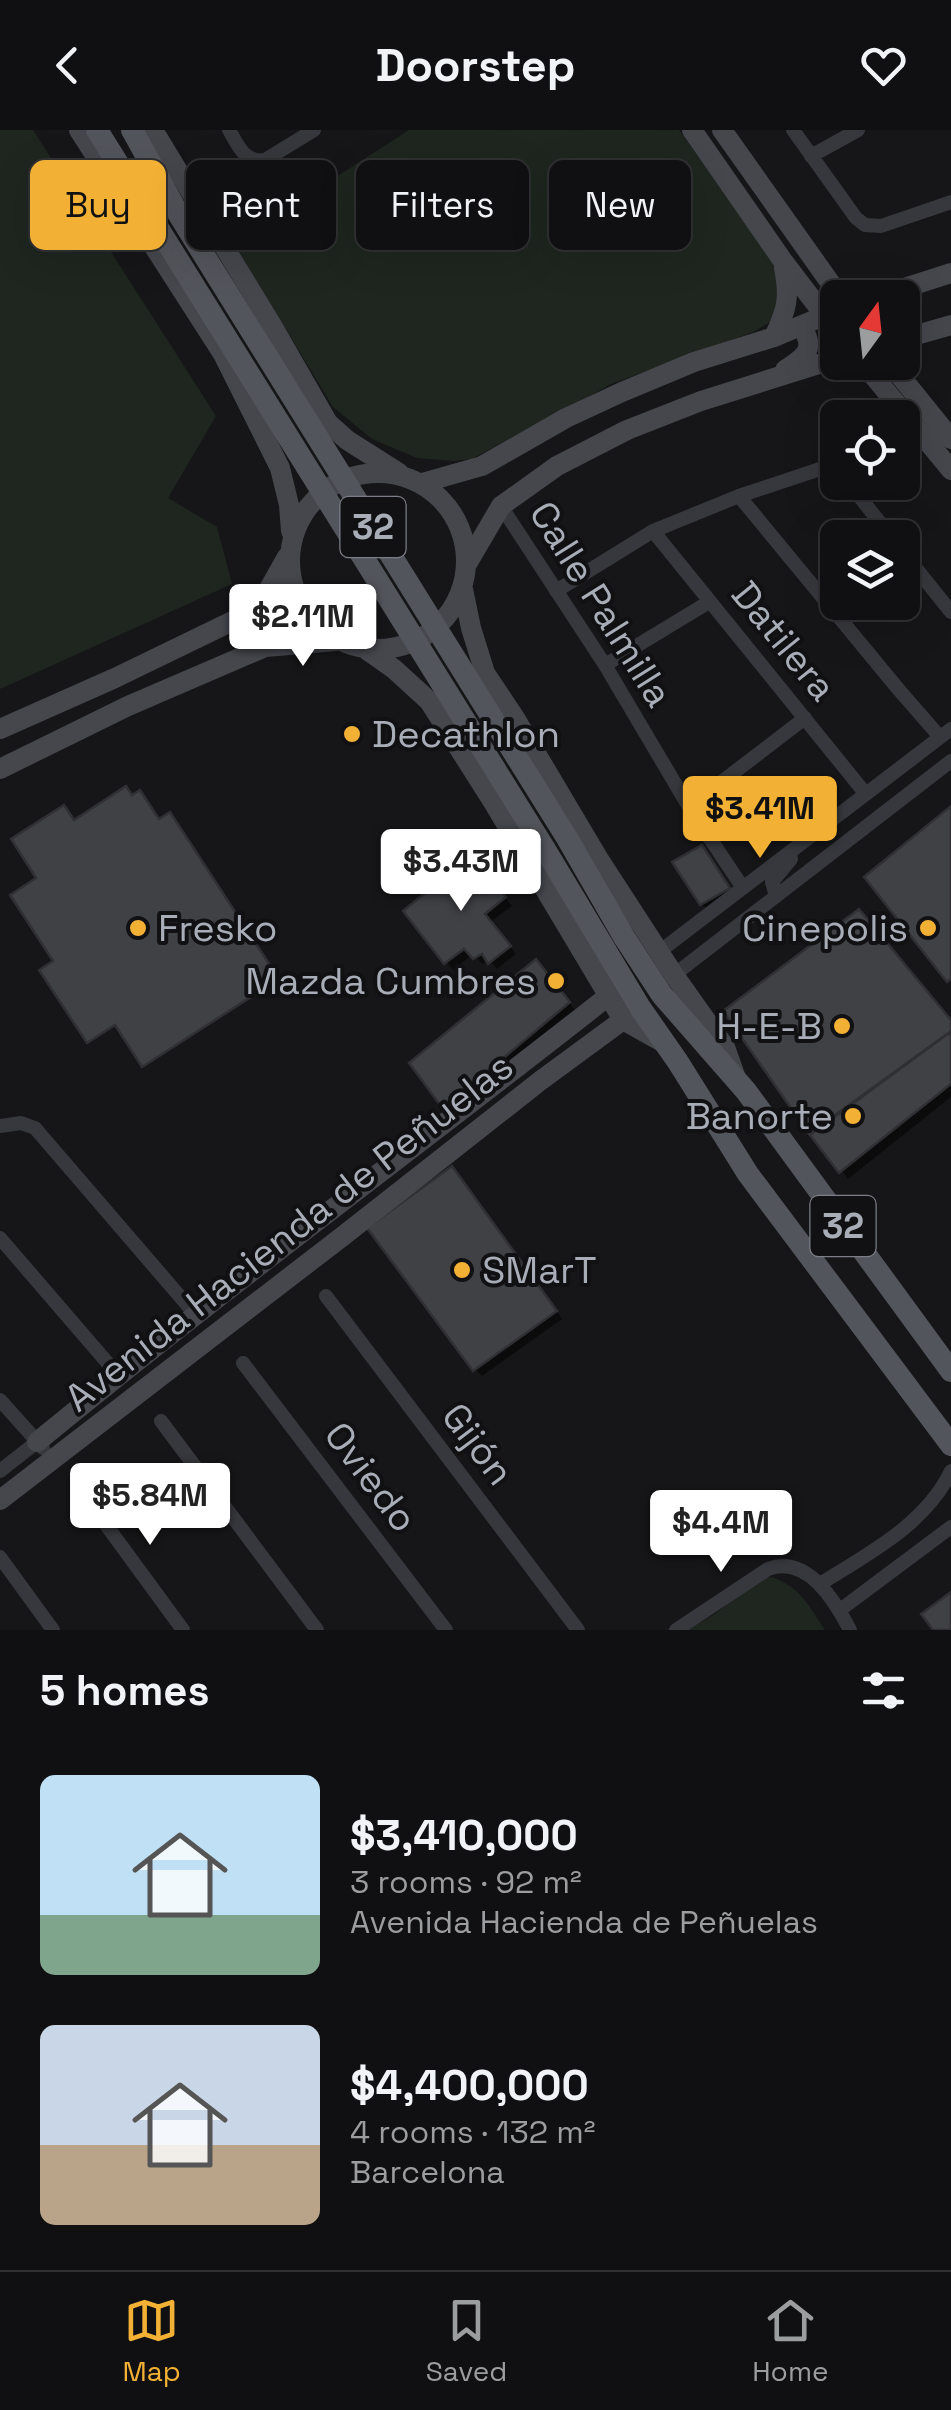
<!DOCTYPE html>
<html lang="en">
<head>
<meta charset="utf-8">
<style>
  :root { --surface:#101012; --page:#19191b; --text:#f1f3f6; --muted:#9c9d9f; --line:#303032; --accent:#f2b134 }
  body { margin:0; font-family:"Space Grotesk",sans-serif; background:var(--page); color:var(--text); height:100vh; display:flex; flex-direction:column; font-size:38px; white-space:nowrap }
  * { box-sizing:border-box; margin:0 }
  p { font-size:32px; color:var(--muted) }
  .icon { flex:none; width:55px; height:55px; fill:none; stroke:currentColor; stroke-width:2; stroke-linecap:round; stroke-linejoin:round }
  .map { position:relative; height:1500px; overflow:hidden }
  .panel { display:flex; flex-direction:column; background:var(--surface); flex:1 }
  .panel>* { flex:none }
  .guide { position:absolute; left:30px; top:30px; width:892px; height:90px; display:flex; gap:20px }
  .needle { width:65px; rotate:15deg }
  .buttons { position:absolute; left:820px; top:150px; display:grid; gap:20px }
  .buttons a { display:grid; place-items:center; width:100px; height:100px; border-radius:15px; background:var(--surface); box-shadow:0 10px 40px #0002,0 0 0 2px var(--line); font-size:50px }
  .price { position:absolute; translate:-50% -85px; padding:0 22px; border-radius:10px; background:#fff; color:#222; font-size:32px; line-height:65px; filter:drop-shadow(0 2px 5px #0008) }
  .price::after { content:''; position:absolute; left:50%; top:60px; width:30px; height:22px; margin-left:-15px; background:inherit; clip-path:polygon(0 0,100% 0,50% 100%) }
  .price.current { background:var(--accent); color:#111 }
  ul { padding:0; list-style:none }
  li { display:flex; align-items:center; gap:30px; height:250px; padding:0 40px }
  li span { display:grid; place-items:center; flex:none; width:280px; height:200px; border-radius:15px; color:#555 }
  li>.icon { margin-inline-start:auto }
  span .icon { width:120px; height:120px; fill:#fffc; stroke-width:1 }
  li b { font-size:42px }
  h2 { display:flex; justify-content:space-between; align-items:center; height:120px; padding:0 40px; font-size:42px }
  .chip { padding:0 35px; border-radius:15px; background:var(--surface); box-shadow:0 10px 40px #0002,0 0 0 2px var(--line); font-size:35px; line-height:90px }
  .chip.current { background:var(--accent); color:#111 }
  header { display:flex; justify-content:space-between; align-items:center; height:130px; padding:0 40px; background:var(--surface); font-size:45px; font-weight:800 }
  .tab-bar { display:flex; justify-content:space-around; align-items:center; height:140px; border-top:2px solid var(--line); background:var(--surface); font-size:28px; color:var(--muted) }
  .tab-bar a { display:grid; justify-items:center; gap:5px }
  .tab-bar .current { color:var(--accent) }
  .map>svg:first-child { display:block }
  .green { fill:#1e261f }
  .shadow { fill:#0007 }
  .building { fill:#404145; stroke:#303034; stroke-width:2.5 }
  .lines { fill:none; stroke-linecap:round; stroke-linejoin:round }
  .street { stroke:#37383d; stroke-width:14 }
  .secondary { stroke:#45474d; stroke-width:20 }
  .primary { stroke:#53555c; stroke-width:22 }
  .poi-dot { fill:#f2b134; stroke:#111113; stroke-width:4 }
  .labels { text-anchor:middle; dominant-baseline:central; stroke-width:8; stroke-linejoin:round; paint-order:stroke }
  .shield { fill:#111113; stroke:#7b7e86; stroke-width:2.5 }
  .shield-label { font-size:35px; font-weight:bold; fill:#a8adb8 }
  .street-label { font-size:38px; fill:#a8adb8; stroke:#111113 }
  .poi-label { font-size:38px; fill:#a8adb8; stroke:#111113; text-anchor:end }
</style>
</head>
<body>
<header><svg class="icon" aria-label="back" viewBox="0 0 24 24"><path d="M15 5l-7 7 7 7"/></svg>Doorstep<svg class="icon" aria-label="heart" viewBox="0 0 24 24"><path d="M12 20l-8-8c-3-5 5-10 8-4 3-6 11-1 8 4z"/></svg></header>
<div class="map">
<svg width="951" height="1500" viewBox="0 0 951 1500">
  <rect width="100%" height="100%" fill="#161618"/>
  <path class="green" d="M0,0H33L216,286L168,368L217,397L232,454L0,559Z
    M409,0H679L773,132L784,161L772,191L753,202L611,254L530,299L471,329L453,331L417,328L372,309L333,277L234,113Z
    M771,1447C800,1456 809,1476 825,1500H688L715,1484L759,1450Z"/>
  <path class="shadow" d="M706,723L733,764L707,779L702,774Z
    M480,734L512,776L490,792L516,824L497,839L489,830L482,834L473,824L453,840L406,781Z
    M543,839L575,880L452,985L412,934Z
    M726,882L951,892V967L848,1049Z
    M459,1046L562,1189L482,1246L475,1239Z"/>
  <path class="building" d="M126,656L132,665L140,660L159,689L170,682L279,849L142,937L115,895L87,913L39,840L53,831L10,765L36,748L11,709L64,675L74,690Z
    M951,676V849L947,852L864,747Z
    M702,715L730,758L700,775L672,732Z
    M473,724L506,767L485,784L511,816L488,834L482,824L473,829L464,819L444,834L403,781Z
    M859,779L951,890V901L809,1004L723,881Z
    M536,829L570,872L443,979L409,933Z
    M949,903L951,905V954L839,1043L810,1005Z
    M452,1036L557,1181L473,1241L367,1098Z
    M951,1462V1500H933L921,1484Z"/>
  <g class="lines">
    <path class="street" d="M229,0C238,15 244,33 265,30L314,0
      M793,0L856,88L865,95L881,96L951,72
      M811,26L858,0
      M848,352L892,408
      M739,366L899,560L940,607
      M501,376L605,535L689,677L743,758
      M653,401L865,663
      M902,421L951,482
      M556,461L653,401L739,366L838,333
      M605,535L709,472
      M689,677L805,588
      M776,766L772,752L791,729
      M659,822L951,599
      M674,845L951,631
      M0,996L21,993L35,998L195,1184
      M0,1108L118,1245
      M326,1166L578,1500
      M243,1233L446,1500
      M0,1270L43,1318
      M161,1291L317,1500
      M0,1341L37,1312
      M82,1362L183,1500
      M0,1427L53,1500
      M820,1454C868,1424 926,1394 951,1341
      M840,1480L951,1397
      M676,1500L768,1439C807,1424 835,1471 850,1500"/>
    <path class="secondary" d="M79,0L223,224L280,338L289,375L291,401
      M153,0L273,197L328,293L347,310L399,343
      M692,0L783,131L838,203
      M722,0L841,168
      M873,168L951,143
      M774,207C787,179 790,168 784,138
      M902,209L951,195
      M862,232L951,340
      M889,232L951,309
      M785,240C805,227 817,219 801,196
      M290 431a88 88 0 1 1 176 0a88 88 0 1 1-176 0Z
      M422,353L482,336L566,288L622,262L694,232L774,207L838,180
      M467,434L501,376L557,336L627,300L701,271L838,228
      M463,459L471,498L485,543L515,588L600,731L674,845L725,917L736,948
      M367,520L394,539L429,571L493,672L623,890L664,913
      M0,599L115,548L245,485L269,459L287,427
      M0,639L128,576L265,517L336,511
      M37,1312C223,1159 418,1016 607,867
      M0,1370L343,1106L540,951L623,890"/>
    <path class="primary" d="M97,0L546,721L639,876L678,932L748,1044L951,1315
      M132,0L179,85L567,708L624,807L662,865L746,961L951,1241"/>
  </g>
  <g class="poi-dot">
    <circle cx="352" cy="604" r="10"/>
    <circle cx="138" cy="798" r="10"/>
    <circle cx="928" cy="798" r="10"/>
    <circle cx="556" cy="851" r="10"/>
    <circle cx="842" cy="896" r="10"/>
    <circle cx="853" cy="986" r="10"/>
    <circle cx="462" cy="1140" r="10"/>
  </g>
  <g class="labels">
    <g class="shield">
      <rect x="340.5" y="367" width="65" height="60" rx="8"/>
      <rect x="810.5" y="1066" width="65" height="60" rx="8"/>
    </g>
    <g class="shield-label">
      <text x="373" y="397">32</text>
      <text x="843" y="1096">32</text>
    </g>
    <g class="street-label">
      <text transform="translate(601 474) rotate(58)">Calle Palmilla</text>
      <text transform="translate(784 511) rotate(51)">Datilera</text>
      <text transform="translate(289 1102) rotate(-38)">Avenida Hacienda de Peñuelas</text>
      <text transform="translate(478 1314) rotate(53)">Gijón</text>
      <text transform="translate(371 1347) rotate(53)">Oviedo</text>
    </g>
    <g class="poi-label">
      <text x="372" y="604" text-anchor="start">Decathlon</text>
      <text x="158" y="798" text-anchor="start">Fresko</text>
      <text x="908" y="798">Cinepolis</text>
      <text x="536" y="851">Mazda Cumbres</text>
      <text x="822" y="896">H-E-B</text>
      <text x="833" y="986">Banorte</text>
      <text x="482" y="1140" text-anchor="start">SMarT</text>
    </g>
  </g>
</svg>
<div class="buttons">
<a><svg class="needle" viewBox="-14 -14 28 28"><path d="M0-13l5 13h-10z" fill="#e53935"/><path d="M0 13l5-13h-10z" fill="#9c9d9f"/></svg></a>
<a><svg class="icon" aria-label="locate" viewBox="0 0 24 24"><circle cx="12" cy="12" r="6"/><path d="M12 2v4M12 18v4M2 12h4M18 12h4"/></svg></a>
<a><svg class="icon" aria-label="layers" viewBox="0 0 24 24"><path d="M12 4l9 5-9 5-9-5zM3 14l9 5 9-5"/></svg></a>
</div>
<b class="price" style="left:303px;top:539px">$2.11M</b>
<b class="price current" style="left:760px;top:731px">$3.41M</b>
<b class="price" style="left:461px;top:784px">$3.43M</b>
<b class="price" style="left:150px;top:1418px">$5.84M</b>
<b class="price" style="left:721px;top:1445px">$4.4M</b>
<div class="guide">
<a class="chip current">Buy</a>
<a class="chip">Rent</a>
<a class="chip">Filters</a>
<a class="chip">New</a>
</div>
</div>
<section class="panel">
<h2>5 homes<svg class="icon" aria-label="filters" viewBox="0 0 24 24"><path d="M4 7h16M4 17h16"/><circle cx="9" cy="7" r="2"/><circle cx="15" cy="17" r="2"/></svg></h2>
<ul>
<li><span style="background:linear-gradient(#bfe0f5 70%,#7fa58c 0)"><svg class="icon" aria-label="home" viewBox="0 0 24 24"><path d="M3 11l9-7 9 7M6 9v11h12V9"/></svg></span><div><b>$3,410,000</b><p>3 rooms · 92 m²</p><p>Avenida Hacienda de Peñuelas</p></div></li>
<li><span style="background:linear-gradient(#c9d6e8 60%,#b9a48a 0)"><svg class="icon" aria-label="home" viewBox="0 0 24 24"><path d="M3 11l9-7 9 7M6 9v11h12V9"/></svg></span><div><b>$4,400,000</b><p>4 rooms · 132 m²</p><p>Barcelona</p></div></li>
</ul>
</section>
<nav class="tab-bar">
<a class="current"><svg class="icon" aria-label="map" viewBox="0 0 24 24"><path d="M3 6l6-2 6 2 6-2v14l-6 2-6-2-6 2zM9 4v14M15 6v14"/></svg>Map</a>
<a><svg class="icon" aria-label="saved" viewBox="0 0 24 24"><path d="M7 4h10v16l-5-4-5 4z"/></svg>Saved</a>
<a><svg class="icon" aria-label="home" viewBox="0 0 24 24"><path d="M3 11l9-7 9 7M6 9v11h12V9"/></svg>Home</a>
</nav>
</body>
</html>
